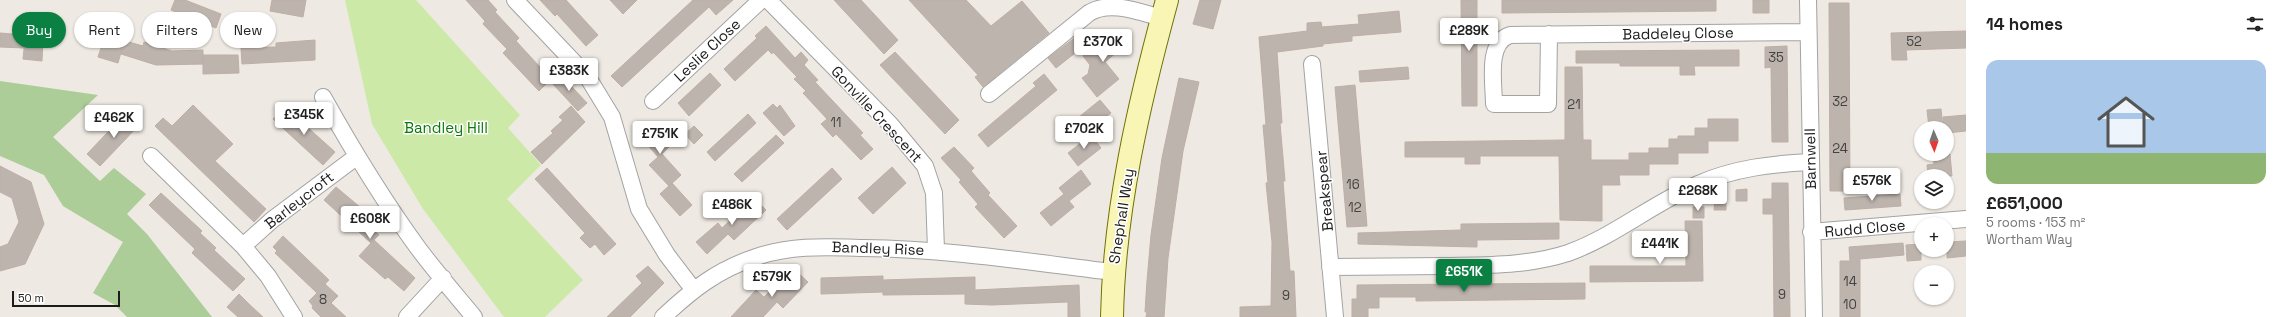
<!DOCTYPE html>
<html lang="en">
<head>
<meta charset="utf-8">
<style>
  :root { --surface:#fff; --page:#f2f2f2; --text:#222; --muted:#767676; --accent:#0b8043 }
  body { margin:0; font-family:"Space Grotesk",sans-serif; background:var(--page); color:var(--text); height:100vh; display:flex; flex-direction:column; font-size:15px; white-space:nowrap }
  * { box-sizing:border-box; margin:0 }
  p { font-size:13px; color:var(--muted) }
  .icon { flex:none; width:22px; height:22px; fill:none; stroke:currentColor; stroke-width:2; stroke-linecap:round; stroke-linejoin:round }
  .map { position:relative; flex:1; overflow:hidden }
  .side { display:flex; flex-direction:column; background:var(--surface); width:320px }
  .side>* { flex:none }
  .top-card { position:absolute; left:12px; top:12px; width:380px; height:36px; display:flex; gap:8px }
  .needle { width:26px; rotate:178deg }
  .tools { position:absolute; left:1914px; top:121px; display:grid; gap:8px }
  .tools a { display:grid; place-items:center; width:40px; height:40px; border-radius:50%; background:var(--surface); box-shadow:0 1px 3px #0004; font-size:20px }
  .scale { position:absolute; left:12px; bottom:10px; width:108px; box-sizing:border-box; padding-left:4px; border:2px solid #1c1c1c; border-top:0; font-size:11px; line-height:14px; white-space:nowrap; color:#1c1c1c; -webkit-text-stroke:3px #fff; paint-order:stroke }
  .price { position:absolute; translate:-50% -34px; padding:0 9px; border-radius:4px; background:#fff; color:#222; font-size:13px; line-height:26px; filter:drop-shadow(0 1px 2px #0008) }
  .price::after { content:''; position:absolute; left:50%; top:24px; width:12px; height:9px; margin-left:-6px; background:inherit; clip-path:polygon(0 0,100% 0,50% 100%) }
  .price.active { background:var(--accent); color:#fff }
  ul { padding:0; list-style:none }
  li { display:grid; align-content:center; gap:8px; height:212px; padding:0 20px }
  li span { display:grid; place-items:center; height:124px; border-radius:12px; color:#555 }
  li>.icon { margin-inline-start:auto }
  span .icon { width:72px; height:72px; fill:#fffc; stroke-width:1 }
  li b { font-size:17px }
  h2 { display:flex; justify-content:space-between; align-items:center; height:48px; padding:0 20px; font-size:17px }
  .chip { padding:0 14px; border-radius:18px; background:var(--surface); box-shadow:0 1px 3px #0004; font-size:14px; line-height:36px }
  .chip.active { background:var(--accent); color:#fff }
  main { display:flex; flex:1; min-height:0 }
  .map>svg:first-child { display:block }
  .grass { fill:#cde9a7 }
  .forest { fill:#accd97 }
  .building { fill:#beb4ae; stroke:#bfaea5 }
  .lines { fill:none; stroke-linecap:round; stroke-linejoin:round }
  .street-casing { stroke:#a3a3a3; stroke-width:18 }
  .secondary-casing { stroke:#707205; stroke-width:24 }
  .street { stroke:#fff; stroke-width:16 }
  .secondary { stroke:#f9f6b5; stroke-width:22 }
  .labels { text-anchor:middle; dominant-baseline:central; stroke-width:3; stroke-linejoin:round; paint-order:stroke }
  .number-label { font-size:13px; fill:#444240 }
  .street-label { font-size:15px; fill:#1c1c1c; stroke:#fff }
  .park-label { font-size:15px; fill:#0c790b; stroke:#fff }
</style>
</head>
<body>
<main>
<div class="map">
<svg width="1966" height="317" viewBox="0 0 1966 317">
  <rect width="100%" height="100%" fill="#eee9e2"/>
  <path class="grass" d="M345,0H416L520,115L508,128L541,165L507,199L583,280L545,317H504L423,209L372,124Z"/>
  <path class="forest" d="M0,81L98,95L53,137L100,181L114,168L146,194L127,214L147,234L212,317H127L115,305L93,293L123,242L63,206L44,175L0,156Z"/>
  <path class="building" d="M175,0H185L221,14L216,28L171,10Z
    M272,0H306L303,17L270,11Z
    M466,0H488L497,10L495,12L519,38L516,41L551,79L539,91L503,53L507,49L483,24L485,21Z
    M540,0H566L598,35L586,46L557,14L555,16Z
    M610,0H637L623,14Z
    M693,0H733L716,15L709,7L622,87L611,76Z
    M834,0H861L898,40L884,54Z
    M909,0H966L991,26L1022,1L1049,33L983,87L975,77L978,75Z
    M1200,0H1221L1213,29L1193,24Z
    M1461,0H1477V106H1462Z
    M1502,0H1716V11L1502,13Z
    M1753,0H1769V13H1753Z
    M1829,3H1849L1850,191H1830Z
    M1399,11L1401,32L1352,36V41L1323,44V46L1277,52L1282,123H1280L1285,181H1283L1290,271H1294L1296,317H1240V307L1271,306L1272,242L1266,183H1268L1263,125H1266L1259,37L1307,31V23L1321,22L1322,27L1359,24L1358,15Z
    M766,26L795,58L801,52L808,60L804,65L818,80L815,82L863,133L860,135L873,149L861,160L836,134L833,137L821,124L827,119L803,93L806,91L794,79L797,77L773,52L772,54L768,50L735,81L724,69L757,38L755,36Z
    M1119,30L1129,42L1105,62L1119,79L1097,97L1082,78L1088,74L1090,65L1083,56L1106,37L1108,40Z
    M1966,31V48L1906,50L1907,60H1892L1891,33Z
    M0,33L25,35V39L43,40L42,61L23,59L25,40L24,48L0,47Z
    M1076,37L1084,46L1056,68L1048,58Z
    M104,39L123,45L118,63L98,57Z
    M315,40V60L242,64L241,48L276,47V43Z
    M125,41L143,46L144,42L172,51L203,50V64L156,65L121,54Z
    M1787,46L1788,142H1772L1771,67L1765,68V47Z
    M1739,50V66H1694L1695,75H1680V66H1620V63H1576V51Z
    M895,52L959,120L945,134L880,65Z
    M203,55H238L239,73L203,74Z
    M1408,67L1409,79L1360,82L1359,71Z
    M1565,67H1582L1583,140H1591V160H1629V153H1649V148H1669V139H1678V136H1695V128H1708V119H1738V141H1708V153H1678V164H1649V175H1619L1620,185H1602V221L1560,220L1559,156H1480V164H1465V157H1405V142L1565,140Z
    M710,73L721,85L689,116L678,103Z
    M560,74L587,103L578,111L551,82Z
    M1044,74L1057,90L988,147L978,135L1036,86L1033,83Z
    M1179,78L1199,82L1183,151L1168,258L1164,317H1146L1147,312H1145L1147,281L1151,235L1162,158Z
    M1355,85L1367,226L1347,227L1335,87Z
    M1100,100L1111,113L1087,131L1079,121V117Z
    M773,104L777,108L780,105L795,126L784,136L763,113Z
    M193,105L233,144L215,161L266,209L254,222L155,126L163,118L172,126Z
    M571,106L585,122L542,164L531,152L553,133L551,131L563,120L559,117Z
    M285,107L335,152L323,165L273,119Z
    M1941,109L1943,127L1929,128L1927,110Z
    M127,112L140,124L100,166L87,154Z
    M748,114L756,123L715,161L707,152Z
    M1966,115V131L1947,133V128H1944L1943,117Z
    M651,124L671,145L662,154L681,175L669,186L649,165L658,157L639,135Z
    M694,126L703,135L694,144L685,134Z
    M776,135L784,143L742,182L734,174Z
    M1091,135L1101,148L1078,166L1068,153Z
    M954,147L974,168L971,171L990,193L988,195L1017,226L1004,238L975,207L978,204L959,182L961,180L941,158Z
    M1933,154H1950L1952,176H1928L1927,165L1934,164Z
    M0,166L31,182L44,224L25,264L0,271V247L8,244L19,222L12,198L0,192Z
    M892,167L906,183L873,214L858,198Z
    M547,168L616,244L604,255L595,244L590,248L580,238L585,233L535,179Z
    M832,168L842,179L787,230L777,219Z
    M1081,170L1091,184L1069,201L1074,207L1051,226L1040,213L1064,194L1059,188Z
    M672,183L692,205L680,216L660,194Z
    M1772,183H1788L1790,317H1774L1773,214H1763V199H1772Z
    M336,187L379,223L373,230L379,235L374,240L415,278L404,291L388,277L385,279L359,256L371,243L324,200Z
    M1747,189V201H1736V190Z
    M161,193L202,231L200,233L216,248L214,250L245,279L233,291L192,253L195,249L149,205Z
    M1900,194L1901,206L1845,210L1844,198Z
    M754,198L766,210L734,240L728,234L707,254L696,242L718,223L722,228Z
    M1715,199H1726V210H1714Z
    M1693,207H1704V218H1693Z
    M1685,221H1702L1703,281L1590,282V266H1686Z
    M1559,223V239L1477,240V247L1358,244V233L1461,230V224Z
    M283,236L329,280L325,284L338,296L331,303L346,317H321L312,308L313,306L309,301L317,293L275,253L277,251L273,247Z
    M1966,241V256L1947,258V242Z
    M1903,243L1904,255L1860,259V317H1840V261H1850L1849,247Z
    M1921,244V260L1907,261L1906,245Z
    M648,266L664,283L630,317H607L642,283L636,276Z
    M795,270L808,282L783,308L777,302L763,317H731L756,290L764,297L781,280L784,283Z
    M883,276V280L975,277V290L1079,285L1080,317H1068V302L992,305L965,304V294L883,295V292L821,294V278Z
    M1585,283V299L1416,301V297H1379V308H1368V317H1352V299H1357V285Z
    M239,294L249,304L263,317H238L227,307Z"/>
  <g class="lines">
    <defs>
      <path id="street" d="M515,0L587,76L612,117L639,209L667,255L693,289
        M768,0L890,124L925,166L934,193L936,250
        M1808,0L1814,317
        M1549,34L1548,104H1494C1494,83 1486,43 1510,35L1807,32
        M1312,64L1335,317
        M989,94L1089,13C1110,0 1139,12 1162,18
        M323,97C352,149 383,200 418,248C436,272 455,294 474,317
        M653,101L761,0
        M151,156L243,246L268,276L294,317
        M1811,232L1966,219
        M243,246L272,220L356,157
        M1330,267C1369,267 1407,266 1445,266C1486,265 1528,266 1568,253C1615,236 1653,203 1698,184C1735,168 1771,164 1810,162
        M407,317L443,278
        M663,317C692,290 717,270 756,257C792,245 826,247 863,248C947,249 1030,262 1113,272"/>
      <path id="secondary" d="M1112,317C1114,210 1139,103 1167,0"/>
    </defs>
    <use href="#street" class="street-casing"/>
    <use href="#secondary" class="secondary-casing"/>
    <use href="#street" class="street"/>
    <use href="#secondary" class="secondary"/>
  </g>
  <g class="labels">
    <g class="number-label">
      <text x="1914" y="41">52</text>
      <text x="1776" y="57">35</text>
      <text x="1840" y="101">32</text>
      <text x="1574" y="104">21</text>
      <text x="836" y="122">11</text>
      <text x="1840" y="148">24</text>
      <text x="1353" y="184">16</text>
      <text x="1355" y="207">12</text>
      <text x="1850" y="281">14</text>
      <text x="1782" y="294">9</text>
      <text x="1286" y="295">9</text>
      <text x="323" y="299">8</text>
      <text x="1850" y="304">10</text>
    </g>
    <g class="street-label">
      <text transform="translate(1678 33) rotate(-1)">Baddeley Close</text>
      <text transform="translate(707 50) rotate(-43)">Leslie Close</text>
      <text transform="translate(877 114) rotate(47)">Gonville Crescent</text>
      <text transform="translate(1810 159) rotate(-91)">Barnwell</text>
      <text transform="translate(1324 191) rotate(-95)">Breakspear</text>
      <text transform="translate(299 200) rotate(-38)">Barleycroft</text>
      <text transform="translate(1121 216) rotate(-81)">Shephall Way</text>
      <text transform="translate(1865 228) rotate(-5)">Rudd Close</text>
      <text transform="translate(878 248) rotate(2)">Bandley Rise</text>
    </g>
    <g class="park-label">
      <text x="446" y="127">Bandley Hill</text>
    </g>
  </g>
</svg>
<div class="tools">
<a><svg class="needle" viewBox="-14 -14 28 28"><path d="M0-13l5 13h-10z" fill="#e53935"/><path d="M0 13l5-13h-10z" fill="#767676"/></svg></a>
<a><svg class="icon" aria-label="layers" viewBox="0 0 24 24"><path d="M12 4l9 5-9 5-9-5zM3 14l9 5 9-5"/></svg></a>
<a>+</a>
<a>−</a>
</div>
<div class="scale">50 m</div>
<b class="price" style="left:1469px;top:52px">£289K</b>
<b class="price" style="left:1103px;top:63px">£370K</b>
<b class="price" style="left:569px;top:92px">£383K</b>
<b class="price" style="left:304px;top:136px">£345K</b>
<b class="price" style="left:114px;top:139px">£462K</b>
<b class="price" style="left:1084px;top:150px">£702K</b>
<b class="price" style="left:660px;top:155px">£751K</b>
<b class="price" style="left:1872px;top:202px">£576K</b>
<b class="price" style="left:1698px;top:212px">£268K</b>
<b class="price" style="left:732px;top:226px">£486K</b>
<b class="price" style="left:370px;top:240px">£608K</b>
<b class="price" style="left:1660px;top:265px">£441K</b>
<b class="price active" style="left:1464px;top:293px">£651K</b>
<b class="price" style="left:772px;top:298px">£579K</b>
<div class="top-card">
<a class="chip active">Buy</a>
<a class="chip">Rent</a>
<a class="chip">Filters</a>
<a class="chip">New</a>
</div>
</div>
<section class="side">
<h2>14 homes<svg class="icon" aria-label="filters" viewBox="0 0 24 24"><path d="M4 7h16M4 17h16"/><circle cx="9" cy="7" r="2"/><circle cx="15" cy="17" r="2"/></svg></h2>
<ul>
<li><span style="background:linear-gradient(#a9c7e8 75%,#8fb573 0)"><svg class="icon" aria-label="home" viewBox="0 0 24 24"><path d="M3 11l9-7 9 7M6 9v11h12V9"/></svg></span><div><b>£651,000</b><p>5 rooms · 153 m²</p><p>Wortham Way</p></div></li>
</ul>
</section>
</main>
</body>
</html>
